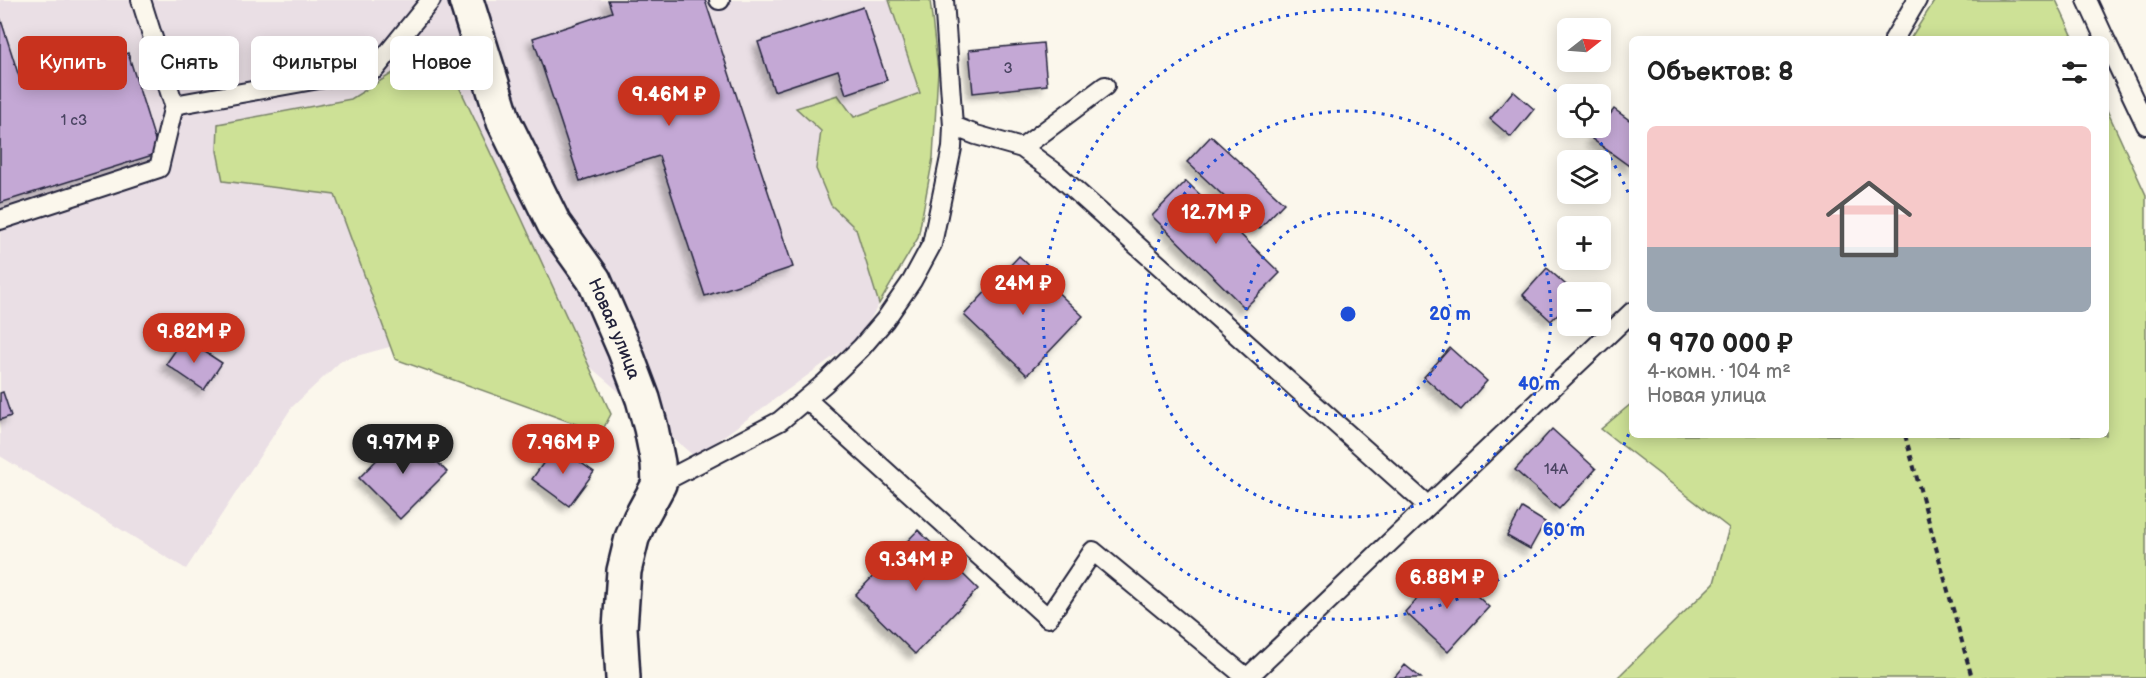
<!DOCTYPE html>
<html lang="ru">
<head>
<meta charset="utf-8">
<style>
  :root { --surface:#fff; --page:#f6f6f6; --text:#222; --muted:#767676; --accent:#c8321e }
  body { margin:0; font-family:"Balsamiq Sans",sans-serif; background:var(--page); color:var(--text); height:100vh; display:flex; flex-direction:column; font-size:22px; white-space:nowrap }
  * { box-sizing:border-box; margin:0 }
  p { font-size:20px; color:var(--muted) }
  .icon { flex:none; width:33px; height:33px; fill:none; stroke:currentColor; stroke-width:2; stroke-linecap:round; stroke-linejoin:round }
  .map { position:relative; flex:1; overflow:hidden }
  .drawer { position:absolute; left:1629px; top:36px; width:480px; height:402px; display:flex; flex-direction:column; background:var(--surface); border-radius:9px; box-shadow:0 3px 15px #0003 }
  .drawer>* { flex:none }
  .banner { position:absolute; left:18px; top:36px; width:570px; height:54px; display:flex; gap:12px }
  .needle { width:39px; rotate:73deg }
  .tools { position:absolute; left:1557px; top:18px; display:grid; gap:12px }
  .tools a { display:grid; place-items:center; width:54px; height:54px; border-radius:9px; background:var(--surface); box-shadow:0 3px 15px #0003; font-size:30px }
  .price { position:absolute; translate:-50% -51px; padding:0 14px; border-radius:21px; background:var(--accent); color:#fff; font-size:20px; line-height:39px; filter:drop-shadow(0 2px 3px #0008) }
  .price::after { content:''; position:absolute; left:50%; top:36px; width:18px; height:14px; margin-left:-9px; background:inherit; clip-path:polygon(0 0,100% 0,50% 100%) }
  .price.on { background:#222; color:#fff }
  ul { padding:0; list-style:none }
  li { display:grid; align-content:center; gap:12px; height:318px; padding:0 18px }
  li span { display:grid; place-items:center; height:186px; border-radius:9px; color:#555 }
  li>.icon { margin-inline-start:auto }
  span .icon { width:108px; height:108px; fill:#fffc; stroke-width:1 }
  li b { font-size:26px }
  h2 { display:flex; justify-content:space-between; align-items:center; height:72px; padding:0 18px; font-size:26px }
  .chip { padding:0 21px; border-radius:9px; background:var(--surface); box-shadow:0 3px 15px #0003; font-size:21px; line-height:54px }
  .chip.on { background:var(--accent); color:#fff }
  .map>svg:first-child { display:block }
  .built { fill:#eadfe5 }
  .green { fill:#cde196; stroke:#788268; stroke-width:1.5 }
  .building { fill:#c4a8d5; stroke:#22223b; stroke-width:1.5; filter:url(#shadow) }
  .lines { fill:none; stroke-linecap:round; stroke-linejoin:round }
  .lane-casing { stroke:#22223b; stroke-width:22 }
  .street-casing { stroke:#22223b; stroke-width:38 }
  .path { stroke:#22223b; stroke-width:4; stroke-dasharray:6 4.5; stroke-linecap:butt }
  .lane { stroke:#fbf7ec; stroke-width:18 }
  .street { stroke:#fbf7ec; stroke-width:33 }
  .ring { fill:none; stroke:#1d4ed8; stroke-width:3; stroke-dasharray:3 6 }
  .labels { text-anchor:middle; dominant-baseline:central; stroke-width:4.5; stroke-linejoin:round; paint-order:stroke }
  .number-label { font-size:15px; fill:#4a4462 }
  .street-label { font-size:18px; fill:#22223b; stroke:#fbf7ec }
  .centre { fill:#1d4ed8; stroke:#fbf7ec; stroke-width:3 }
  .ring-label { font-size:18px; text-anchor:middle; font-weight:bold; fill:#1d4ed8; stroke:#fbf7ec; stroke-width:4.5; stroke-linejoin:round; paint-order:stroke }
</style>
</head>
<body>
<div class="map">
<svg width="2146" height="678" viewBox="0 0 2146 678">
  <defs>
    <filter id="shadow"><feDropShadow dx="-5.5" dy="5.5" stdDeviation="3" flood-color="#0004"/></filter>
  </defs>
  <rect width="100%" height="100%" fill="#fbf7ec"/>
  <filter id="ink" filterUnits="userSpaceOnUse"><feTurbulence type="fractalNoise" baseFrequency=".0167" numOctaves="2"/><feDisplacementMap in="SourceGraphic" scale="12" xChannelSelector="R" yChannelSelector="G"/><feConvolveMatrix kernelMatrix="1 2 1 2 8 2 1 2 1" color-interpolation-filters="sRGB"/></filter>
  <g filter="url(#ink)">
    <path class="built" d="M0,0H930L938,71L933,158L918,238L859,338L695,457L524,310L342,360L292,407L186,569L0,456Z"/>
    <path class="green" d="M889,0H930L938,71L933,158L918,238L879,304L856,229L831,205L816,169L821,131L796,108L838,95L854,117L920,93Z
      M1935,0H2056L2074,39H1910Z
      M427,52L452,72L521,217L611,414L601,433L395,359L335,195L223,181L217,151L218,124L351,99Z
      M2106,108L2146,195V678H1617L1714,583L1729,528L1601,429L1632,403V435H2106Z"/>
    <path class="building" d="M608,0H705L793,267L705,296L659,156L580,181L533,38L612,12Z
      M863,7L887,80L846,94L838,70L774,91L758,42Z
      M0,17L22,86L128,53L159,153L0,203Z
      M1043,43L1047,85L973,93L969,50Z
      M1513,91L1534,109L1511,137L1490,119Z
      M1614,109L1632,122V168L1592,139Z
      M1211,136L1284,203L1259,229L1187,162Z
      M1186,181L1280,273L1245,308L1152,216Z
      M1019,256L1083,316L1027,375L964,315Z
      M1547,268L1574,292H1568V303L1551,321L1523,295Z
      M184,338L222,363L204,390L166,364Z
      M1450,348L1487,381L1461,410L1424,377Z
      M3,392L11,416L0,420V393Z
      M1552,429L1596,469L1559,509L1515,470Z
      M406,430L447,472L400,519L359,478Z
      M556,445L594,472L569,506L532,479Z
      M1522,508L1545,522L1530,549L1507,536Z
      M918,530L978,589L915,654L855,595Z
      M1446,567L1489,607L1448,652L1405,612Z
      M1405,665L1421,678H1394Z"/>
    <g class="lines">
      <defs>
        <path id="lane" d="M719,0H720
          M2087,0L2105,39
          M1894,39L1917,0
          M2106,41L2146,125
          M174,105L375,69L431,0
          M953,126L976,135L1022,148L1056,173L1428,506L1632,312
          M1022,148L1105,86
          M0,220L159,168L174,105L141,0
          M806,399L1048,618L1093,551L1247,678
          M659,484L780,421L825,383L861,348L885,320L912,281L932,244L952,148L953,126L944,0
          M1247,678L1428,506"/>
        <g id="street">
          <path id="s1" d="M466,0L504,122L554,224L594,280L625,351L643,399L651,428L658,463L659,484L640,519L632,538L624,571L620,628L623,678"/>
        </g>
      </defs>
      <use href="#lane" class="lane-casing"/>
      <use href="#street" class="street-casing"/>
      <path class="path" d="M1905,435L1972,678"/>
      <use href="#lane" class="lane"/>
      <use href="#street" class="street"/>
    </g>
  </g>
  <g class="ring">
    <circle cx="1348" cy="314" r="102"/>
    <circle cx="1348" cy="314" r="203"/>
    <path d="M1632 426A305 305 0 1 1 1567 102M1590 128A305 305 0 0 1 1632 202"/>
  </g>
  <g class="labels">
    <g class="number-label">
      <text x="1008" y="68">3</text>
      <text x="74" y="120">1 с3</text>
      <text x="1556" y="469">14А</text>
    </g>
    <g class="street-label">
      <text stroke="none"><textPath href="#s1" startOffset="363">Новая улица</textPath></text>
    </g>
  </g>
  <circle cx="1348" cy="314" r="9" class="centre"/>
  <g class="ring-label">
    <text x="1450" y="320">20 m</text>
    <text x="1539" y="390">40 m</text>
    <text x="1564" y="536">60 m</text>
  </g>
</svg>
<div class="tools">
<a><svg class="needle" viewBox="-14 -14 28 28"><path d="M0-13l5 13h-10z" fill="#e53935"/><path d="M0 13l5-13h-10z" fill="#767676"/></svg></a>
<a><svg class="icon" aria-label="locate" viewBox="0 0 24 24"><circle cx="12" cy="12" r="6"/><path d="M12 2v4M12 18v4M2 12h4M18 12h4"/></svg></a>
<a><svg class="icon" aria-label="layers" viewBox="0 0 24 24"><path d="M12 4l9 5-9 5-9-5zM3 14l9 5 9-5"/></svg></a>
<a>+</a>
<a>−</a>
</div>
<b class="price" style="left:669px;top:127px">9.46M ₽</b>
<b class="price" style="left:1216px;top:245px">12.7M ₽</b>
<b class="price" style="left:1023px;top:316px">24M ₽</b>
<b class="price" style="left:194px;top:364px">9.82M ₽</b>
<b class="price on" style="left:403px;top:475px">9.97M ₽</b>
<b class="price" style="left:563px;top:475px">7.96M ₽</b>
<b class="price" style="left:916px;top:592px">9.34M ₽</b>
<b class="price" style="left:1447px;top:610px">6.88M ₽</b>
<div class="banner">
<a class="chip on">Купить</a>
<a class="chip">Снять</a>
<a class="chip">Фильтры</a>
<a class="chip">Новое</a>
</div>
<section class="drawer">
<h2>Объектов: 8<svg class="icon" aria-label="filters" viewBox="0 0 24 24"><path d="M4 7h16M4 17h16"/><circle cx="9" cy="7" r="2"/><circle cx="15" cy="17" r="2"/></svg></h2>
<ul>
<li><span style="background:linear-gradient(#f6c9c9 65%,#9aa5b1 0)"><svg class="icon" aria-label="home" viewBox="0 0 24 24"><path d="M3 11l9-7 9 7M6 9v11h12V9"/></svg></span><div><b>9 970 000 ₽</b><p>4-комн. · 104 m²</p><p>Новая улица</p></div></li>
</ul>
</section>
</div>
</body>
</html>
